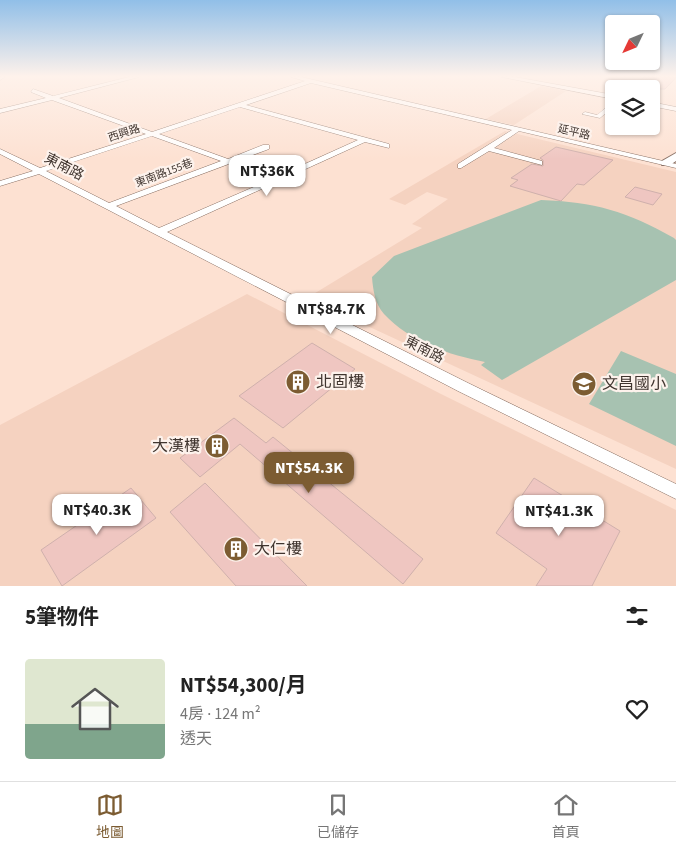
<!DOCTYPE html>
<html lang="zh-TW">
<head>
<meta charset="utf-8">
<style>
  :root { --surface:#fff; --page:#f2f2f2; --text:#222; --muted:#767676; --line:#e0e0e0; --accent:#7c5c32 }
  body { margin:0; font-family:"Source Sans 3","Noto Sans TC",sans-serif; background:var(--page); color:var(--text); height:100vh; display:flex; flex-direction:column; font-size:19px; white-space:nowrap }
  * { box-sizing:border-box; margin:0 }
  p { font-size:16px; color:var(--muted) }
  .icon { flex:none; width:28px; height:28px; fill:none; stroke:currentColor; stroke-width:2; stroke-linecap:round; stroke-linejoin:round }
  .map { position:relative; height:586px; overflow:hidden }
  .panel { display:flex; flex-direction:column; background:var(--surface); flex:1 }
  .panel>* { flex:none }
  .needle { width:32px; rotate:227deg }
  .fabs { position:absolute; left:605px; top:15px; display:grid; gap:10px }
  .fabs a { display:grid; place-items:center; width:55px; height:55px; border-radius:5px; background:var(--surface); box-shadow:0 1px 4px #0004; font-size:25px }
  .price { position:absolute; translate:-50% -42px; padding:0 11px; border-radius:10px; background:#fff; color:#222; font-size:16px; line-height:32px; filter:drop-shadow(0 1px 2px #0008) }
  .price::after { content:''; position:absolute; left:50%; top:30px; width:15px; height:11px; margin-left:-8px; background:inherit; clip-path:polygon(0 0,100% 0,50% 100%) }
  .price.selected { background:var(--accent); color:#fff }
  ul { padding:0; list-style:none }
  li { display:flex; align-items:center; gap:15px; height:125px; padding:0 25px }
  li span { display:grid; place-items:center; flex:none; width:140px; height:100px; border-radius:5px; color:#555 }
  li>.icon { margin-inline-start:auto }
  span .icon { width:60px; height:60px; fill:#fffc; stroke-width:1 }
  li b { font-size:21px }
  h2 { display:flex; justify-content:space-between; align-items:center; height:60px; padding:0 25px; font-size:21px }
  .tabs { display:flex; justify-content:space-around; align-items:center; height:70px; border-top:1px solid var(--line); background:var(--surface); font-size:14px; color:var(--muted) }
  .tabs a { display:grid; justify-items:center; gap:2px }
  .tabs .selected { color:var(--accent) }
  .map>svg:first-child { display:block }
  .built { fill:#f5d2c0 }
  .green { fill:#a7c2b1 }
  .building { fill:#efc6c1; stroke:#cfb0ac }
  .lines { fill:none; stroke-linecap:round; stroke-linejoin:round }
  .street-casing { stroke:#886f63; stroke-width:1 }
  .secondary-casing { stroke:#886f63; stroke-width:2 }
  .street { fill:#fff; fill-rule:evenodd }
  .secondary { fill:#fff; fill-rule:evenodd }
  .labels { text-anchor:middle; dominant-baseline:central; stroke-width:4.5; stroke-linejoin:round; paint-order:stroke }
  .far-street-label { font-size:11px; fill:#40352f; stroke:#fdf2ec }
  .street-label { font-size:14px; fill:#40352f; stroke:#fdf2ec }
  .near-poi-label { font-size:16px; fill:#40352f; stroke:#fdf2ec; text-anchor:start }
</style>
</head>
<body>
<div class="map">
<svg width="676" height="586" viewBox="0 0 676 586">
  <rect width="100%" height="100%" fill="#fde1d2"/>
  <path class="built" d="M541,86L566,91L514,125L486,119Z
    M505,131L676,172V469L307,298L422,228L412,224L448,199L427,192L405,205L389,199Z
    M247,294L441,394L676,510V586H0V425Z"/>
  <path class="green" d="M541,200C594,202 627,211 674,238L676,240V280L502,380L481,365L485,362C449,355 410,342 384,314C375,304 373,290 372,277L394,256Z
    M621,351L676,374V446L589,404Z"/>
  <path class="building" d="M644,77H676V78L665,89H628Z
    M556,147L613,160L584,185L577,184L561,201L510,186L518,180L511,178L532,164L543,166V160L540,158Z
    M635,187L662,194L653,205L625,197Z
    M312,343L355,369L283,428L239,396Z
    M234,418L266,443L273,437L423,559L403,584L240,444L200,477L180,458Z
    M534,478L620,531L592,586H536L547,569L496,533Z
    M205,483L307,586H236L170,512Z
    M131,488L156,518L62,586L41,550Z"/>
  <g class="lines">
    <defs>
      <path id="street" d="M0,77H5L0,80Z
        M129,77H139L59,98L152,132L305,81L291,77H301L676,164V168L519,131L494,148L542,161V165L489,151L461,168H458V164L512,130L311,83L246,105L389,144V148L365,142L167,232L468,383L676,484V499L458,391L39,174L0,186V181L33,171L0,154V149L40,168L146,134L52,100L0,113V109L46,98L31,92L33,89L53,96ZM240,107L358,140L276,177L256,168H250V172L270,180L159,228L116,206L269,149V145H263L228,159L159,134ZM152,136L221,161L109,203L46,171Z
        M502,77H515L614,95V99Z
        M614,101V106L600,118L582,114L585,112L597,115Z
        M651,102L676,107V111L651,106Z"/>
      <path id="secondary" d="M676,153V161L670,165H662V161Z"/>
    </defs>
    <use href="#street" class="street-casing"/>
    <use href="#secondary" class="secondary-casing"/>
    <use href="#street" class="street"/>
    <use href="#secondary" class="secondary"/>
  </g>
  <linearGradient id="sky" x2="0" y2="1"><stop stop-color="#91bfe8"/><stop offset="0.48" stop-color="#fef2eb"/><stop offset="1" stop-color="#fef2eb" stop-opacity="0"/></linearGradient>
  <rect width="676" height="159" fill="url(#sky)"/>
  <defs>
    <symbol id="building-disc" viewBox="-11 -11 22 22"><circle r="9.5" fill="#7c5c32" stroke="#fdf2ec"/><path d="M-4-6H4V6H1V3H-1V6H-4ZM-2.5-4.3h1.7v1.8h-1.7ZM.8-4.3h1.7v1.8H.8ZM-2.5-1h1.7V.8h-1.7ZM.8-1h1.7V.8H.8Z" fill="#fff"/></symbol>
    <symbol id="school-disc" viewBox="-11 -11 22 22"><circle r="9.5" fill="#7c5c32" stroke="#fdf2ec"/><path d="M0-5L7-2L0 1L-7-2ZM-4 1L0 2.5L4 1V4Q0 6-4 4Z" fill="#fff"/></symbol>
  </defs>
  <g fill-rule="evenodd">
    <use href="#building-disc" x="284" y="368" width="28" height="28"/>
    <use href="#school-disc" x="570" y="370" width="28" height="28"/>
    <use href="#building-disc" x="203" y="432" width="28" height="28"/>
    <use href="#building-disc" x="222" y="535" width="28" height="28"/>
  </g>
  <g class="labels">
    <g class="far-street-label">
      <text transform="translate(574 132) rotate(13)">延平路</text>
      <text transform="translate(124 133) rotate(-18)">西興路</text>
      <text transform="translate(164 173) rotate(-21)">東南路155巷</text>
    </g>
    <g class="street-label">
      <text transform="translate(64 167) rotate(28)">東南路</text>
      <text transform="translate(424 350) rotate(27)">東南路</text>
    </g>
    <g class="near-poi-label">
      <text x="316" y="382">北固樓</text>
      <text x="602" y="384">文昌國小</text>
      <text x="200" y="446" text-anchor="end">大漢樓</text>
      <text x="254" y="549">大仁樓</text>
    </g>
  </g>
</svg>
<div class="fabs">
<a><svg class="needle" viewBox="-14 -14 28 28"><path d="M0-13l5 13h-10z" fill="#e53935"/><path d="M0 13l5-13h-10z" fill="#767676"/></svg></a>
<a><svg class="icon" aria-label="layers" viewBox="0 0 24 24"><path d="M12 4l9 5-9 5-9-5zM3 14l9 5 9-5"/></svg></a>
</div>
<b class="price" style="left:267px;top:197px">NT$36K</b>
<b class="price" style="left:331px;top:335px">NT$84.7K</b>
<b class="price selected" style="left:309px;top:494px">NT$54.3K</b>
<b class="price" style="left:97px;top:536px">NT$40.3K</b>
<b class="price" style="left:559px;top:537px">NT$41.3K</b>
</div>
<section class="panel">
<h2>5筆物件<svg class="icon" aria-label="filters" viewBox="0 0 24 24"><path d="M4 7h16M4 17h16"/><circle cx="9" cy="7" r="2"/><circle cx="15" cy="17" r="2"/></svg></h2>
<ul>
<li><span style="background:linear-gradient(#dfe7d0 65%,#7fa58c 0)"><svg class="icon" aria-label="home" viewBox="0 0 24 24"><path d="M3 11l9-7 9 7M6 9v11h12V9"/></svg></span><div><b>NT$54,300/月</b><p>4房 · 124 m²</p><p>透天</p></div><svg class="icon" aria-label="heart" viewBox="0 0 24 24"><path d="M12 20l-8-8c-3-5 5-10 8-4 3-6 11-1 8 4z"/></svg></li>
</ul>
</section>
<nav class="tabs">
<a class="selected"><svg class="icon" aria-label="map" viewBox="0 0 24 24"><path d="M3 6l6-2 6 2 6-2v14l-6 2-6-2-6 2zM9 4v14M15 6v14"/></svg>地圖</a>
<a><svg class="icon" aria-label="saved" viewBox="0 0 24 24"><path d="M7 4h10v16l-5-4-5 4z"/></svg>已儲存</a>
<a><svg class="icon" aria-label="home" viewBox="0 0 24 24"><path d="M3 11l9-7 9 7M6 9v11h12V9"/></svg>首頁</a>
</nav>
</body>
</html>
